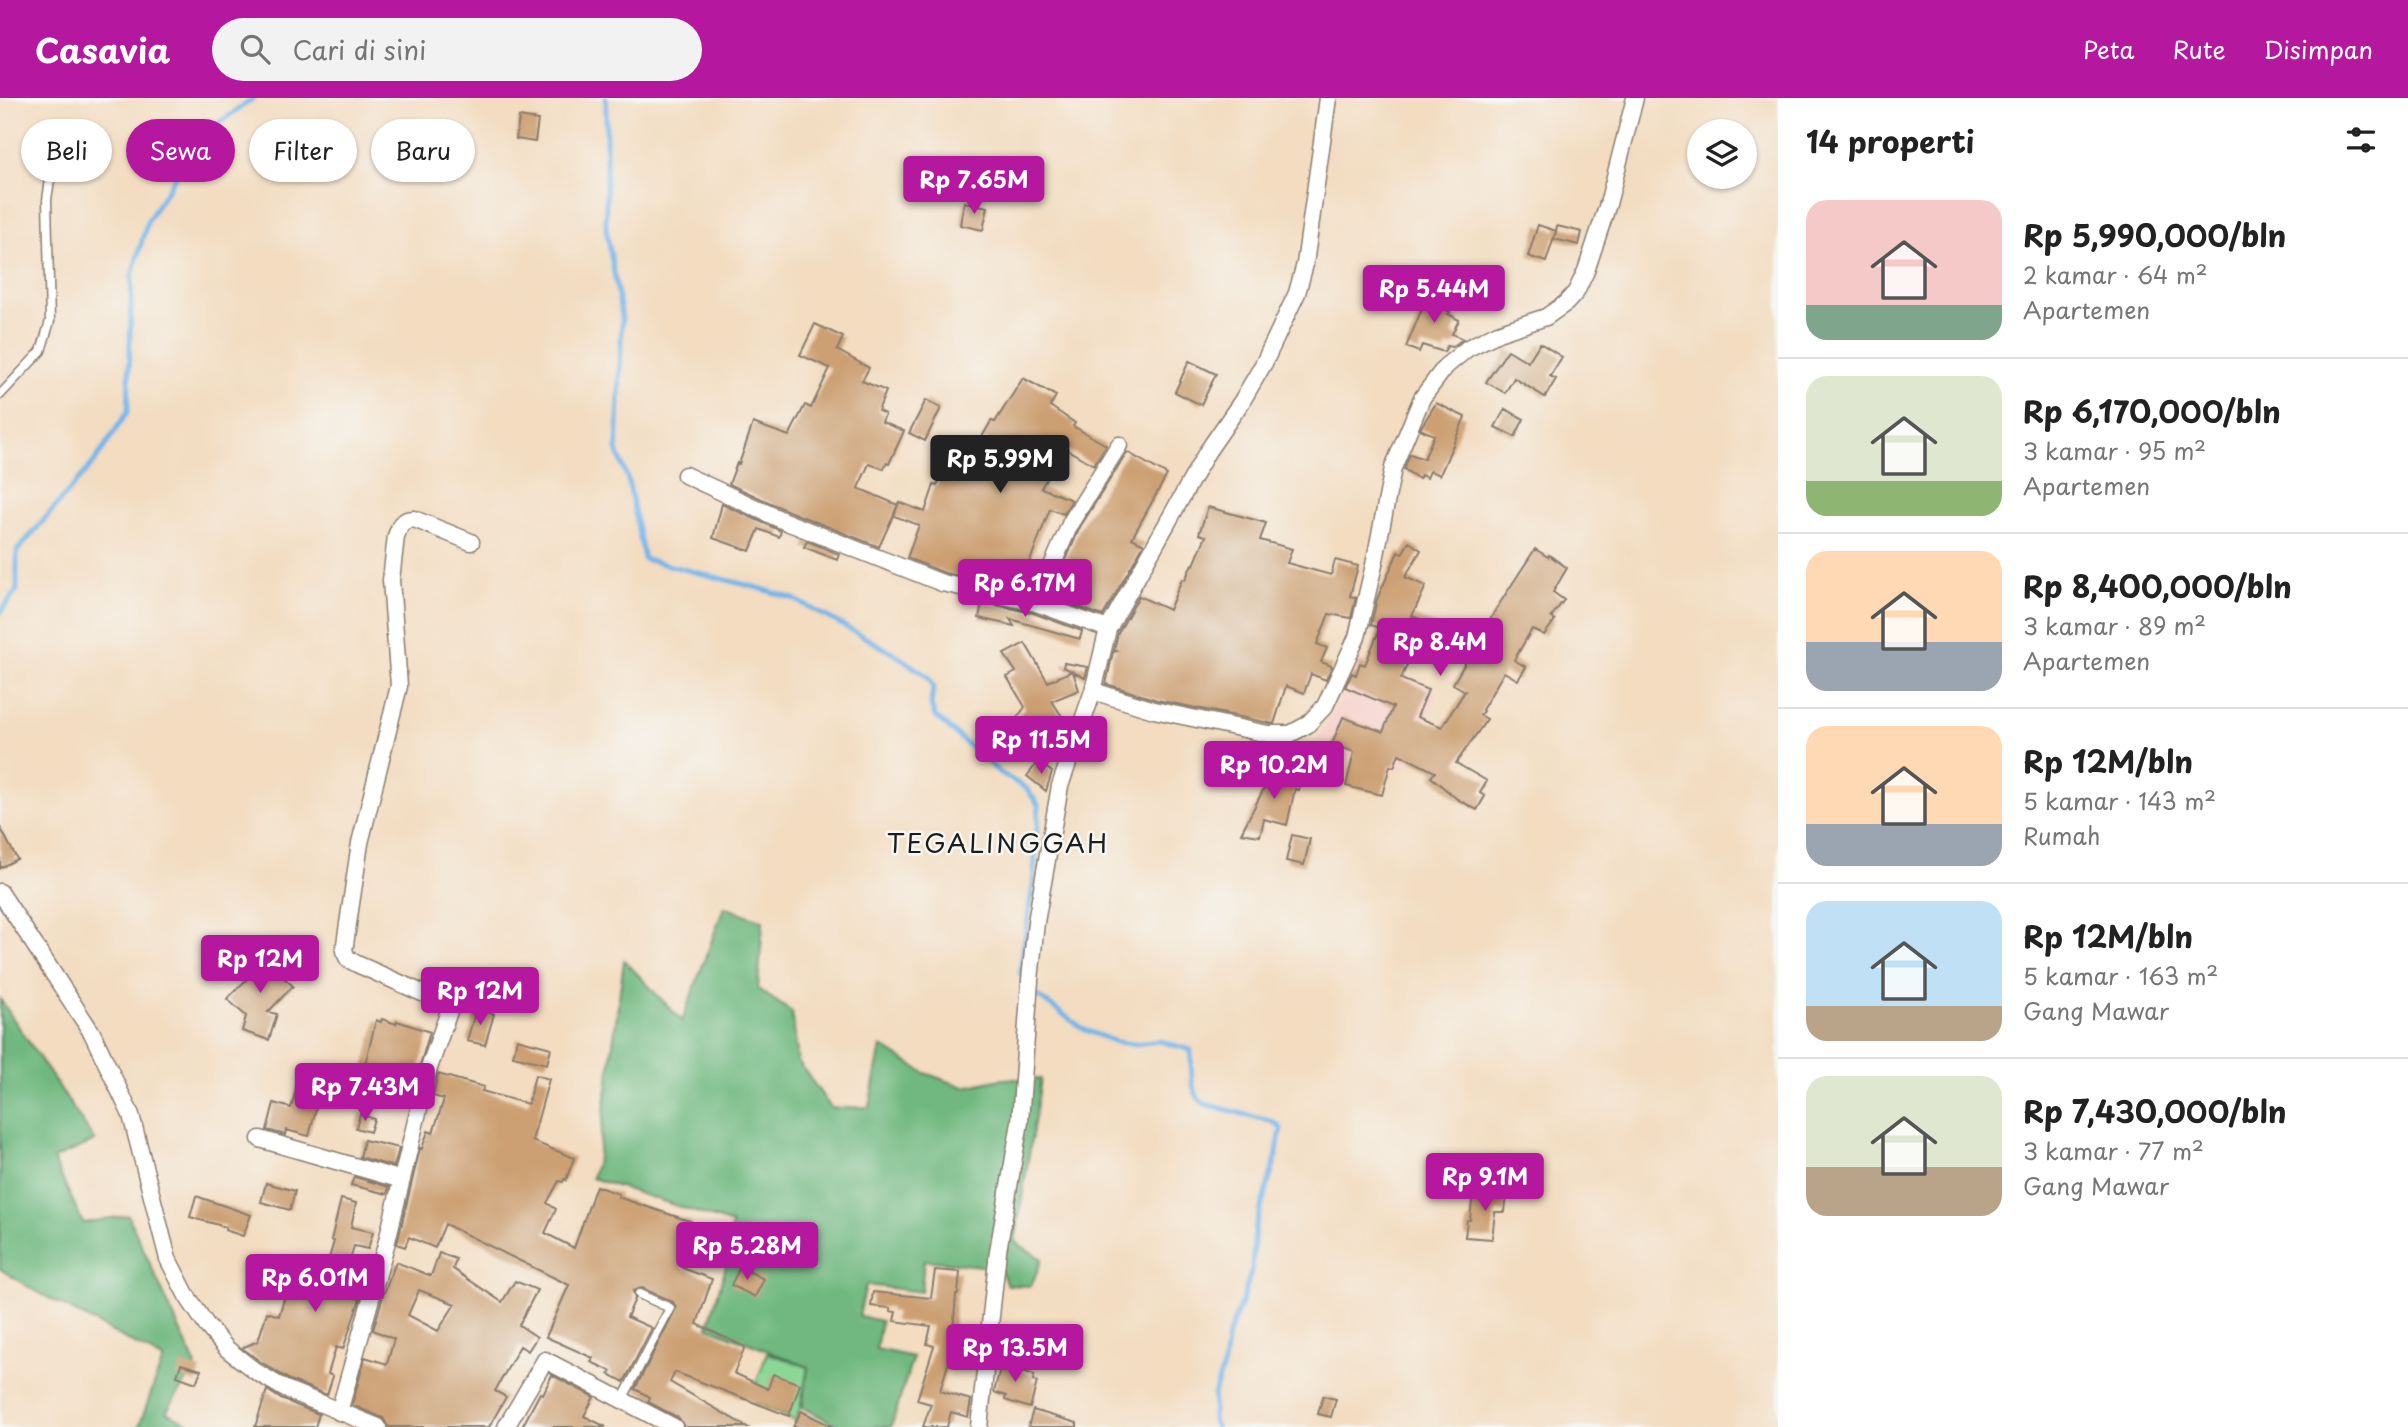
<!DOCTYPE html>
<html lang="id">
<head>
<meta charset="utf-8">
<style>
  :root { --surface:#fff; --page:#f2f2f2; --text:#222; --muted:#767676; --line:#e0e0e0; --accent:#b5179e }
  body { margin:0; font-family:"Playpen Sans",sans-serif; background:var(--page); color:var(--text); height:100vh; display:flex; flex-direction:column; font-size:26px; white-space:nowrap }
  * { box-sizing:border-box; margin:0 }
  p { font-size:23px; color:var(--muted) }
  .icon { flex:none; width:38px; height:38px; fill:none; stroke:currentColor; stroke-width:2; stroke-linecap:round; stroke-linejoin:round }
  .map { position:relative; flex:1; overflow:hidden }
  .drawer { display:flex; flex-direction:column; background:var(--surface); width:630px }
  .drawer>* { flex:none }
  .guide { position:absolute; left:21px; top:21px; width:665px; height:63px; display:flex; gap:14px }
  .tools { position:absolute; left:1687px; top:21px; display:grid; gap:14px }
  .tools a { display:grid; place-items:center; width:70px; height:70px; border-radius:50%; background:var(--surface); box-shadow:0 2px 5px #0004; font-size:35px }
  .price { position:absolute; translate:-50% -60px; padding:0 16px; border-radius:7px; background:var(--accent); color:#fff; font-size:23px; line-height:46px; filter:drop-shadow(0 2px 4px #0008) }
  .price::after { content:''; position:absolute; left:50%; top:42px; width:21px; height:16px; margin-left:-10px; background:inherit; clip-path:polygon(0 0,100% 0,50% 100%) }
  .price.on { background:#222; color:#fff }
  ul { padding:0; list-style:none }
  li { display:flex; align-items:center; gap:21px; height:175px; padding:0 28px }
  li+li { border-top:2px solid var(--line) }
  li span { display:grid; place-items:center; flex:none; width:196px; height:140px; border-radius:21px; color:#555 }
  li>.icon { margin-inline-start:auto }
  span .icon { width:84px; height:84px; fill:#fffc; stroke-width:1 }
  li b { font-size:30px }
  h2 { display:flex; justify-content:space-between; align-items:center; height:84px; padding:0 28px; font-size:30px }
  .tag { padding:0 24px; border-radius:32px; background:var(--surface); box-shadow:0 2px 5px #0004; font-size:24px; line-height:63px }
  .tag.on { background:var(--accent); color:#fff }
  header { display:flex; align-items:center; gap:42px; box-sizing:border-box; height:98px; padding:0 35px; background:var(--accent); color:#fff }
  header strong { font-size:33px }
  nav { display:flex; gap:38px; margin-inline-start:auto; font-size:24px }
  .search { width:490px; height:63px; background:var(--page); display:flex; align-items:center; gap:18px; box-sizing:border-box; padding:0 24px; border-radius:38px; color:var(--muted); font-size:26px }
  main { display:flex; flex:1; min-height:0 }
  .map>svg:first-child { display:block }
  .built { fill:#f7d0ca }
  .green { fill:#8bd896; stroke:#547a59; stroke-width:2 }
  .forest { fill:#70b87f; stroke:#466a4e; stroke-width:2 }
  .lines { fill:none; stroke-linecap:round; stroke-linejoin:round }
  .stream { stroke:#75b5e9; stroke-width:5 }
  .building { fill:#cca073; fill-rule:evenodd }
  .lane-casing { stroke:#887c6e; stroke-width:11 }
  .street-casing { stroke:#887c6e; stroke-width:19 }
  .lane { stroke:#fff; stroke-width:8 }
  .street { stroke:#fff; stroke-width:16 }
  .labels { text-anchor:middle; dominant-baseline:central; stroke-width:5; stroke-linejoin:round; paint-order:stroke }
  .quarter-label { font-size:26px; letter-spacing:2px; fill:#1c1c1c; stroke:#f6f6f2 }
</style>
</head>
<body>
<header>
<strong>Casavia</strong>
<div class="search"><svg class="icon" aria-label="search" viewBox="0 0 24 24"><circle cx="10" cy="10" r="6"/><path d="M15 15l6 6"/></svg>Cari di sini</div>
<nav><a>Peta</a><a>Rute</a><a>Disimpan</a></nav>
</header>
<main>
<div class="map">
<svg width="1778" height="1329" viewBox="0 0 1778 1329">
  <rect width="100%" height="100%" fill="#f6f6f2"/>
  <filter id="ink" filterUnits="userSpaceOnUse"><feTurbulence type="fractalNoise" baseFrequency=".0143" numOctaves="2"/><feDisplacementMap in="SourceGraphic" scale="14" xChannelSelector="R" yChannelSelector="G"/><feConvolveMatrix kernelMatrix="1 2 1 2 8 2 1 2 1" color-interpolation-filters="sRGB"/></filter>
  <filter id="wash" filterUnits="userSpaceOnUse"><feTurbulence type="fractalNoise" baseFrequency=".00686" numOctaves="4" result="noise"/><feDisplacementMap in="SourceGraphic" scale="28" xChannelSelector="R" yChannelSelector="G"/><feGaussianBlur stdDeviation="1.57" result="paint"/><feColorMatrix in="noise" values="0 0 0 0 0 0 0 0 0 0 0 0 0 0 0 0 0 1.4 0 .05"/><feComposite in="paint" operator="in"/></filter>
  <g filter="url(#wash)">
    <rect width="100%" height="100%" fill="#f3dcc0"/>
    <path class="built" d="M1359,562L1440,594L1406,663L1403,673L1312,650L1337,608Z"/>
    <path class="green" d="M767,1255L808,1269L800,1310L795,1323L754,1305L752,1298Z"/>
    <path class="forest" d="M724,809L763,823L758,891L792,914L798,963L831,1010L869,1009L881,948L925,975L964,989L1001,981H1041L1015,1144L1042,1161L1031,1188L1007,1187L1000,1170L924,1162L921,1194L866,1187L859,1218L881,1223L876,1251L913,1259L891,1329H840L802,1309L808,1269L708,1229L731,1151L727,1148L732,1126L592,1080L598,1059L624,862L682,923Z
      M0,901L95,1043L53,1061L83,1125L128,1117L196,1268L166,1314L198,1329H139L163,1261L30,1190L0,1171Z"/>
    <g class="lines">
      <path class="stream" d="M606,0V130L622,220L617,352L628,382L644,461L762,491L794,501L833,522L895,556L928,579L933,589L931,608L935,618L999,674L1027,691L1039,708L1033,786L1020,874L1025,887
        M0,515L17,492V453L95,363L128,313L132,177L148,122L203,36L254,0
        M1032,894L1085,932L1116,944L1134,946L1160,943L1191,952C1192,970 1188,995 1205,1006L1274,1024L1281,1030L1276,1060L1255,1130L1252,1170L1244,1198L1228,1237L1224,1266L1214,1296L1213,1321L1216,1329"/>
    </g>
    <g id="blocks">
      <path class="building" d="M519,19L538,22L535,44L516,41Z
        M964,104L988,109L983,132L960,127Z
        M1538,127L1556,133L1557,128L1582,134L1579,147L1554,141L1556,133L1546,164L1528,158Z
        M1432,187L1447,193L1440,209L1450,214L1448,216L1459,222L1452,236L1463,241L1452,249L1447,248L1444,254L1422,247L1419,254L1406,249Z
        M815,226L843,239L837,252L869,270L862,283L886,293L878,313L885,316L882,324L904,333L889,366L886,365L884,371L869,366L858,390L898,407L879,449L788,413L729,386L737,365L739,366L753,325L789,338L805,307L811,310L830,270L800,257Z
        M1540,245L1562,259L1550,278L1556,281L1545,299L1514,280L1505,295L1486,284L1508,252L1528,264Z
        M1189,263L1216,276L1201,307L1175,294Z
        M1023,280L1056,298L1050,308L1075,325L1073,328L1106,347L1094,367L1064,350L1041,390L1072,402L1064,416L1050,411L1019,491L945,475L907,460L919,427L894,418L899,404L925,414L934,387L937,388L948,364L970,374L973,366L989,373L1001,349L982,339L991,323L995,324Z
        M926,302L941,310L925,343L909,335Z
        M1436,305L1465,319L1440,377L1430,373L1427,380L1421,377L1419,381L1404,371L1410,356L1424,361L1434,337L1420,331Z
        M1505,311L1524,321L1515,339L1495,329Z
        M1127,354L1167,377L1132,440L1144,446L1103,518L1050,499L1080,429Z
        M722,406L781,433L779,439L759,431L750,453L713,440Z
        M1208,409L1266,425L1260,442L1292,451L1287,465L1331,477L1335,462L1358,468L1350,498L1356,500L1351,520L1329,516L1317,546L1327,550L1321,564L1332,568L1326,582L1311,576L1304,595L1286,588L1274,626L1157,602L1106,586L1113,554L1117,553L1114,552L1118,535L1139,498L1169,512L1182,481L1185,482L1192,466L1194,467L1206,438L1199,436Z
        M807,443L839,456L837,462L804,449Z
        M1409,444L1421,452L1405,479L1426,488L1412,518L1434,526L1429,540L1419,537L1401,581L1428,592L1417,619L1442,629L1465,593L1453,586L1496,511L1535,451L1548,459L1549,457L1567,470L1553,494L1564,502L1551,519L1555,522L1544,537L1532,531L1514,562L1526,569L1518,582L1504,574L1482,612L1483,613L1480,617L1487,621L1456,665L1487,683L1480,695L1485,698L1477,712L1457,701L1431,679L1435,674L1399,656L1394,669L1390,668L1382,697L1346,688L1354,654L1332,646L1343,619L1383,634L1393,609L1345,589L1352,575L1356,577L1360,565L1365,567L1380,530L1371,527L1377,501L1398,454L1402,456Z
        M982,504L1033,515L1082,533L1080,541L1010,521L1014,528L979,520Z
        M1025,545L1048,584L1072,573L1063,569L1064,565L1088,569L1085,580L1073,574L1079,592L1052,603L1069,629L1052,641L1048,648L1013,625L1025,609L1007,579L1016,574L1004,556Z
        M1038,664L1052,674L1046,693L1027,678Z
        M1273,669L1303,677L1299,692L1295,691L1287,727L1264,721L1260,738L1241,735L1271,677Z
        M0,729L17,761L0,770Z
        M1292,737L1310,741L1304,767L1286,763Z
        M256,850L273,866L271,868L293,888L268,914L277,916L269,942L242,933L246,918L227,901L253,875L242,865Z
        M476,911L494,916L485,947L467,943Z
        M382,921L396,926L397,923L430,934L414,987L364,970L376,922L381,924Z
        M517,941L551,950L547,966L513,958Z
        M438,976L484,989L482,993L528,1006L535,977L549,981L532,1043L574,1060L566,1082L564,1081L563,1084L559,1083L547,1105L556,1111L545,1135L574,1150L596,1088L619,1096L618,1099L692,1124L685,1146L690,1147L682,1170L712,1181L697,1226L745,1249L734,1275L768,1291L773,1276L800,1286L789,1318L675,1274L670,1284L747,1329H684L679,1320L648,1304L650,1299L635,1291L676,1210L673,1204L642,1190L633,1193L635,1201L627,1219L652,1230L624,1284L609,1276L611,1273L591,1264L593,1260L546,1239L569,1187L445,1126L435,1150L409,1139L405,1149L397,1146L420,1050L422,1051L428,1033L433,1035L444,1001L433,998Z
        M297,989L320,995L309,1038L286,1032L285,1037L267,1032L274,1005L291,1010Z
        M360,1016L374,1021L370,1034L356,1030Z
        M364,1042L399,1050L394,1069L360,1059Z
        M354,1079L389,1089L387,1096L351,1087Z
        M266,1085L295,1093L290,1112L261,1104Z
        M1473,1092L1507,1095L1505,1114H1495L1492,1141L1465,1139L1467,1122H1470Z
        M196,1098L251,1117L243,1138L225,1132L226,1129L190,1119Z
        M341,1101L356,1105L351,1129L373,1134L368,1151L354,1148L345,1180L357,1184L353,1199L360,1201L343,1251L336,1249L328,1276L333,1278L327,1297L290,1282L261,1264L242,1250L258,1243L267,1214L279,1218L291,1176L322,1185L334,1143L331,1142Z
        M439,1155L456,1161L453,1171L502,1204L515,1183L537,1192L519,1227L537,1239L528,1253L520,1248L495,1293L506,1299L489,1329H388L383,1320L352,1307L365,1259L387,1266L394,1241L373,1232L383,1198L396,1164L431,1178ZM419,1192L455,1206L438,1233L408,1217Z
        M740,1169L764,1181L755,1199L731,1187Z
        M935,1172L960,1174L958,1196H956L953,1234L958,1235L951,1267L948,1266L940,1293L971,1302L968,1319L951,1314L947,1329H923L931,1306L917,1302L934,1248L927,1246L931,1228L894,1223L896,1214L890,1213V1210L871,1208L873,1194L931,1200Z
        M1003,1260L1021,1265L1019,1272L1034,1277L1033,1283L1037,1284L1030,1310L1005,1302L1006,1298L994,1294Z
        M181,1266L201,1272L196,1285L177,1278Z
        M552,1277L594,1299L584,1318L606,1329H522L540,1295L543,1296Z
        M267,1292L281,1301L319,1316L315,1329H255Z
        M1323,1298L1336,1301L1331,1319L1318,1316Z
        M1033,1312L1077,1325V1329H1028Z
        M801,1313L833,1329H793Z"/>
    </g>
  </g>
  <g filter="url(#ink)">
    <use href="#blocks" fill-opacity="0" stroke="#887c6e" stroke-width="2"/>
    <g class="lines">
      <defs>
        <path id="lane" d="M0,297L41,253L50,223L47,102L58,26
          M622,1302L670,1210L639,1196"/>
        <path id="street" d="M685,377L784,423L942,485L1036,505L1108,531L1093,593
          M1036,505L1071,424L1119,347
          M1108,531L1207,354L1242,303L1264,265L1297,195L1305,166L1328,0
          M0,794L92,935L131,1017L168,1161L187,1198L207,1228L227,1251L255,1273L285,1291L378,1329
          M260,1041L402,1082
          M339,1314L386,1147L428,973L449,913L447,906L357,866L348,861L344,853L360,745L399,588L391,482L396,438L401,426L407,422L414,421L471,444
          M506,1329L545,1262L674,1329
          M979,1329L998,1153L1020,1024L1030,882L1036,824L1060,688L1093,593L1154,612L1268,636H1290L1307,627L1325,608L1357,539L1374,467L1393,370L1422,300L1446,268L1468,250L1498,235L1546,219L1566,205L1576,194L1586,173L1608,106L1635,0"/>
      </defs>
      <use href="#lane" class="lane-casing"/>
      <use href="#street" class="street-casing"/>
      <use href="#lane" class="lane"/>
      <use href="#street" class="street"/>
    </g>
  </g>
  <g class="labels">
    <g class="quarter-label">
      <text x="998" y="744">TEGALINGGAH</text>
    </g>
  </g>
</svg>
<div class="tools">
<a><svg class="icon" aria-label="layers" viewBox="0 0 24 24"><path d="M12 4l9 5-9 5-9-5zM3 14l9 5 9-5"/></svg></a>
</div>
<b class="price" style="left:974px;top:118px">Rp 7.65M</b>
<b class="price" style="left:1434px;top:227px">Rp 5.44M</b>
<b class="price on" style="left:1000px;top:397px">Rp 5.99M</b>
<b class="price" style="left:1025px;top:521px">Rp 6.17M</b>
<b class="price" style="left:1440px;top:580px">Rp 8.4M</b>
<b class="price" style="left:1041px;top:678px">Rp 11.5M</b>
<b class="price" style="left:1274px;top:703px">Rp 10.2M</b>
<b class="price" style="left:260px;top:897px">Rp 12M</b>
<b class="price" style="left:480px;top:929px">Rp 12M</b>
<b class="price" style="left:365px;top:1025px">Rp 7.43M</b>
<b class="price" style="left:1485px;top:1115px">Rp 9.1M</b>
<b class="price" style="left:747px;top:1184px">Rp 5.28M</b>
<b class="price" style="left:315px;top:1216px">Rp 6.01M</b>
<b class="price" style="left:1015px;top:1286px">Rp 13.5M</b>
<div class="guide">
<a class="tag">Beli</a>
<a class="tag on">Sewa</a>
<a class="tag">Filter</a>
<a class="tag">Baru</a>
</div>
</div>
<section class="drawer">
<h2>14 properti<svg class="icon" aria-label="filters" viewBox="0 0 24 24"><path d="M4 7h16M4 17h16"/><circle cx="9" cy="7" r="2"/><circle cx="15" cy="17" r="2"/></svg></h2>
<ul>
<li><span style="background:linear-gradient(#f6c9c9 75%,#7fa58c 0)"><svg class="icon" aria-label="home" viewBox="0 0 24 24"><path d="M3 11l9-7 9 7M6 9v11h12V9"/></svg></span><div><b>Rp 5,990,000/bln</b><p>2 kamar · 64 m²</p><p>Apartemen</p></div></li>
<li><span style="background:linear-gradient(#dfe7d0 75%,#8fb573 0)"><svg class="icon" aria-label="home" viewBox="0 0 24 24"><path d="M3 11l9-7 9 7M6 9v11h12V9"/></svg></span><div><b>Rp 6,170,000/bln</b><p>3 kamar · 95 m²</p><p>Apartemen</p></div></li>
<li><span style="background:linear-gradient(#ffd9b3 65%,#9aa5b1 0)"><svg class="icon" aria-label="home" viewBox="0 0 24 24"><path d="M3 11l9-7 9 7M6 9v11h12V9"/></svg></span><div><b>Rp 8,400,000/bln</b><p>3 kamar · 89 m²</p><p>Apartemen</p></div></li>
<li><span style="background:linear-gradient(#ffd9b3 70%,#9aa5b1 0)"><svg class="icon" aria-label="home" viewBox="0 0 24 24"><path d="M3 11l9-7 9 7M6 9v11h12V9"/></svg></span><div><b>Rp 12M/bln</b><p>5 kamar · 143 m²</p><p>Rumah</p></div></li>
<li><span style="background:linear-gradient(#bfe0f5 75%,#b9a48a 0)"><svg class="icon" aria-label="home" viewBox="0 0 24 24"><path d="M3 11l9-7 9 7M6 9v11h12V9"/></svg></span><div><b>Rp 12M/bln</b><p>5 kamar · 163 m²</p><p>Gang Mawar</p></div></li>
<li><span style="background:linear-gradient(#dfe7d0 65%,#b9a48a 0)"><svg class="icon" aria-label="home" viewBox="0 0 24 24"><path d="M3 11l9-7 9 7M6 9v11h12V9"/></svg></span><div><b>Rp 7,430,000/bln</b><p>3 kamar · 77 m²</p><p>Gang Mawar</p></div></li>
</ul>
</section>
</main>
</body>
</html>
